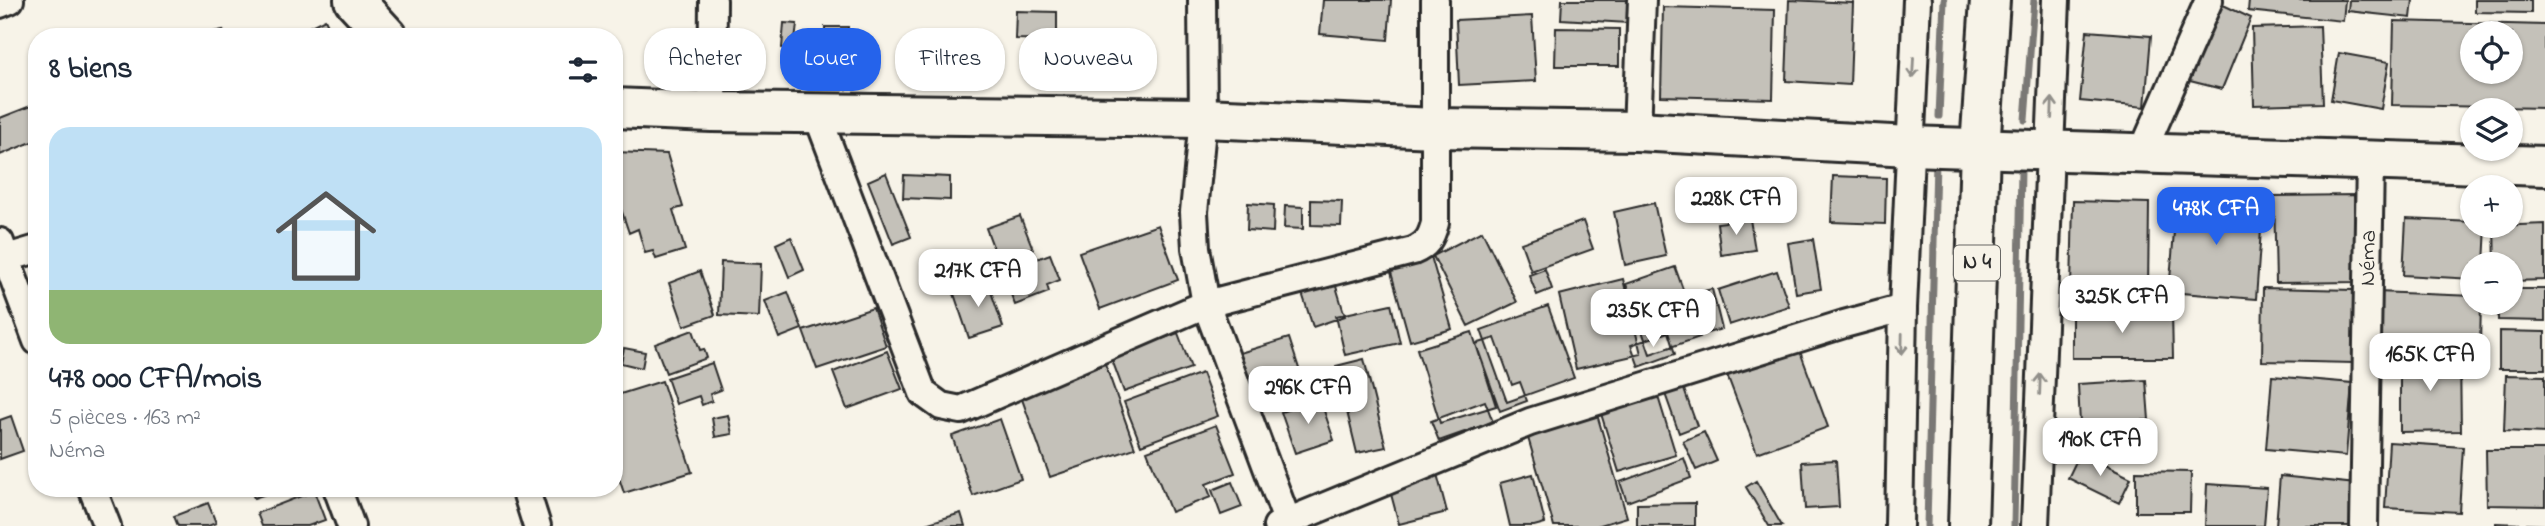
<!DOCTYPE html>
<html lang="fr">
<head>
<meta charset="utf-8">
<style>
  :root { --surface:#fff; --page:#f2f2f3; --text:#1f2937; --muted:#747a83; --accent:#2563eb }
  body { margin:0; font-family:"Indie Flower",sans-serif; background:var(--page); color:var(--text); height:100vh; display:flex; flex-direction:column; font-size:26px; white-space:nowrap }
  * { box-sizing:border-box; margin:0 }
  p { font-size:23px; color:var(--muted) }
  .icon { flex:none; width:38px; height:38px; fill:none; stroke:currentColor; stroke-width:2; stroke-linecap:round; stroke-linejoin:round }
  .map { position:relative; flex:1; overflow:hidden }
  .sheet { position:absolute; left:28px; top:28px; width:595px; height:469px; display:flex; flex-direction:column; background:var(--surface); border-radius:28px; box-shadow:0 2px 5px #0004 }
  .sheet>* { flex:none }
  .hud { position:absolute; left:644px; top:28px; width:665px; height:63px; display:flex; gap:14px }
  .fabs { position:absolute; left:2460px; top:21px; display:grid; gap:14px }
  .fabs a { display:grid; place-items:center; width:63px; height:63px; border-radius:50%; background:var(--surface); box-shadow:0 2px 5px #0004; font-size:35px }
  .price { position:absolute; translate:-50% -60px; padding:0 16px; border-radius:14px; background:#fff; color:#222; font-size:23px; line-height:46px; filter:drop-shadow(0 2px 4px #0008) }
  .price::after { content:''; position:absolute; left:50%; top:42px; width:21px; height:16px; margin-left:-10px; background:inherit; clip-path:polygon(0 0,100% 0,50% 100%) }
  .price.current { background:var(--accent); color:#fff }
  ul { padding:0; list-style:none }
  li { display:grid; align-content:center; gap:14px; height:371px; padding:0 21px }
  li span { display:grid; place-items:center; height:217px; border-radius:21px; color:#555 }
  li>.icon { margin-inline-start:auto }
  span .icon { width:126px; height:126px; fill:#fffc; stroke-width:1 }
  li b { font-size:30px }
  h2 { display:flex; justify-content:space-between; align-items:center; height:84px; padding:0 21px; font-size:30px }
  .tag { padding:0 24px; border-radius:28px; background:var(--surface); box-shadow:0 2px 5px #0004; font-size:24px; line-height:63px }
  .tag.current { background:var(--accent); color:#fff }
  .map>svg:first-child { display:block }
  .lines { fill:none; stroke-linecap:round; stroke-linejoin:round }
  .stream { stroke:#7a7874; stroke-width:7 }
  .building { fill:#c4c1b9; stroke:#2b2b2b; stroke-width:2; fill-rule:evenodd }
  .minor-casing { stroke:#2b2b2b; stroke-width:32 }
  .secondary-casing { stroke:#2b2b2b; stroke-width:44 }
  .trunk-casing { stroke:#2b2b2b; stroke-width:44 }
  .minor { stroke:#f7f3e8; stroke-width:26 }
  .secondary { stroke:#f7f3e8; stroke-width:38 }
  .trunk { stroke:#f7f3e8; stroke-width:38 }
  .oneway { stroke:#918f8a }
  .labels { text-anchor:middle; dominant-baseline:central; stroke-width:5; stroke-linejoin:round; paint-order:stroke }
  .shield { fill:#f7f3e8; stroke:#686764; stroke-width:2 }
  .shield-label { font-size:21px; font-weight:bold; fill:#2b2b2b }
  .street-label { font-size:23px; fill:#2b2b2b; stroke:#f7f3e8 }
</style>
</head>
<body>
<div class="map">
<svg width="2545" height="526" viewBox="0 0 2545 526">
  <rect width="100%" height="100%" fill="#f7f3e8"/>
  <filter id="ink" filterUnits="userSpaceOnUse"><feTurbulence type="fractalNoise" baseFrequency=".0143" numOctaves="2"/><feDisplacementMap in="SourceGraphic" scale="14" xChannelSelector="R" yChannelSelector="G"/><feConvolveMatrix kernelMatrix="1 2 1 2 8 2 1 2 1" color-interpolation-filters="sRGB"/></filter>
  <g filter="url(#ink)">
    <g class="lines">
      <path class="stream" d="M1939,116L1944,0
        M2025,120L2034,0
        M1927,526L1936,161
        M2014,526L2021,170"/>
    </g>
    <path class="building" d="M1323,0H1391L1388,40L1320,34Z
      M1562,0H1629L1628,23L1561,19Z
      M1789,0L1853,3L1850,85L1786,81Z
      M2249,0H2345L2343,21L2248,11Z
      M2349,0H2413L2411,18L2348,11Z
      M2475,0H2531V13L2475,12Z
      M2219,3L2251,18L2222,89L2186,80Z
      M1663,7L1775,10L1773,99L1661,96Z
      M1016,11L1057,12V40L1015,39Z
      M1532,16L1536,81L1459,85L1456,20Z
      M325,19L334,37H312L307,28Z
      M2394,21L2545,25V108L2392,105ZM2473,33H2511V72H2473Z
      M784,23L797,24L794,50L782,48Z
      M2320,26L2323,103L2254,105L2252,28Z
      M825,27H848V34L825,33Z
      M1556,28L1619,29V66H1555Z
      M223,30L225,37H201L200,35Z
      M2087,31L2151,36L2145,107L2080,101Z
      M2339,53L2389,62L2381,109L2331,100Z
      M33,105L37,115V148L34,141L0,155V118Z
      M614,152L667,154L683,207L673,210L685,250L656,259L653,251L645,253L638,229L629,233L614,188Z
      M886,173L911,237L893,244L868,181Z
      M904,175L950,177V200L903,198Z
      M1833,176L1886,178L1885,224L1831,222Z
      M2177,195L2263,202L2256,299L2169,292Z
      M2354,195L2356,282L2276,283L2274,196Z
      M1311,200L1342,201L1341,226L1311,225Z
      M2073,201L2149,203L2148,291L2071,289Z
      M1248,203L1274,205L1273,232L1247,230Z
      M1654,203L1666,256L1625,265L1614,212Z
      M1285,206L1303,207V229L1284,228Z
      M1020,216L1037,259L1050,254L1060,280L1047,285L1049,292L1015,305L986,228Z
      M1750,219L1755,250L1721,255L1717,223Z
      M2406,219L2473,222V226H2486L2484,264H2473V279L2403,275Z
      M1583,221L1593,249L1531,271L1521,243Z
      M2545,224V280L2511,281V264H2495L2494,226Z
      M1158,225L1178,280L1100,309L1079,252Z
      M1482,231L1517,302L1468,326L1433,256Z
      M791,237L804,270L789,277L776,244Z
      M1813,239L1821,289L1796,293L1788,243Z
      M1430,253L1452,329L1410,341L1389,265Z
      M721,262L761,264L759,317L719,315Z
      M1675,267L1700,337L1650,354L1626,284Z
      M1545,269L1552,289L1537,295L1529,275Z
      M700,271L715,315L684,326L669,283Z
      M1777,271L1789,306L1729,325L1718,290Z
      M1623,279L1641,354L1576,369L1559,295Z
      M987,280L1003,327L969,338L953,291Z
      M1335,283L1345,316L1313,327L1302,293Z
      M2263,288L2354,290L2353,363L2262,361Z
      M1712,289L1722,329L1707,333L1696,293Z
      M2511,289H2545V321L2498,320V303H2511Z
      M788,292L802,329L779,338L765,301Z
      M2377,292L2473,296V303H2481L2480,344L2375,340Z
      M1391,304L1400,343L1345,355L1336,316Z
      M1548,306L1574,378L1507,402L1481,330Z
      M873,308L886,346L817,369L803,331Z
      M2072,311H2172L2173,358H2072Z
      M693,330L700,350L704,349L707,358L666,373L655,344Z
      M2499,331L2545,332V369H2499Z
      M1472,332L1496,406L1440,423L1417,349Z
      M1668,332L1675,354L1639,367L1631,345Z
      M1178,333L1191,368L1124,392L1111,357Z
      M1289,338L1304,384L1255,399L1240,353Z
      M1495,338L1512,385L1520,382L1527,401L1500,411L1476,344Z
      M1798,346L1828,427L1757,453L1726,372Z
      M624,348L645,352L642,368L621,363Z
      M887,351L902,389L847,409L833,372Z
      M2460,354L2461,431L2400,432V355Z
      M1103,358L1135,448L1050,477L1018,388Z
      M1364,359L1386,447L1357,453L1336,366Z
      M712,363L721,390L710,394L712,401L702,405L699,396L676,404L667,378Z
      M1202,373L1218,416L1141,445L1124,402Z
      M2506,375L2545,376V433L2504,431Z
      M2272,376L2352,383L2346,456L2266,449Z
      M2146,380L2149,420L2080,424L2078,384Z
      M662,381L692,472L624,493L614,463V396Z
      M1681,381L1697,426L1679,433L1663,388Z
      M1655,387L1676,455L1619,472L1598,404Z
      M1320,399L1334,440L1295,453L1281,412Z
      M1485,401L1493,422L1439,441L1431,421Z
      M1596,411L1627,517L1597,526H1554L1526,431Z
      M728,415L732,434L715,437L712,418Z
      M11,416L23,451L0,459V420Z
      M1000,419L1021,479L973,496L952,436Z
      M1216,425L1235,473L1206,484L1211,497L1171,512L1147,451Z
      M1704,432L1717,461L1696,470L1683,441Z
      M2389,442L2463,447L2459,512L2385,508Z
      M2486,450H2545V506L2487,505Z
      M2080,453L2131,478L2119,503L2068,478Z
      M1684,458L1691,478L1627,502L1620,482Z
      M1836,460L1839,507L1805,509L1802,462Z
      M1436,470L1447,512L1399,524L1388,483Z
      M2136,471L2191,472L2190,512H2136Z
      M1533,474L1545,523L1534,526H1510L1500,483Z
      M2280,476L2356,484L2352,526H2276Z
      M1756,481L1782,526H1769L1746,487Z
      M1232,482L1242,507L1221,515L1212,490Z
      M2207,484L2267,488L2264,526H2205Z
      M250,488H284L254,498Z
      M314,491L325,520L308,526H262L257,513Z
      M208,503L216,523L208,526H178L174,516Z
      M1695,503V526H1637V504Z
      M961,513L965,526H926L925,524Z
      M2496,523L2545,525V526H2496Z"/>
    <g class="lines">
      <defs>
        <g id="minor">
          <path d="M1202,0L1203,118L1194,212L1196,248L1206,304L1289,526"/>
          <path d="M0,4L10,0"/>
          <path d="M712,112L713,0"/>
          <path d="M817,114L923,393L941,406L961,410L1206,304L1413,251C1427,245 1431,238 1435,223V0"/>
          <path d="M1637,131L1642,0"/>
          <path d="M2142,153L2209,0"/>
          <path d="M0,242L37,341"/>
          <path d="M0,260L37,249"/>
          <path d="M92,488L107,526"/>
          <path d="M337,488L351,526"/>
          <path d="M525,488L537,526"/>
          <path d="M1277,526L1530,422L1844,324L1903,308"/>
          <path d="M1899,526L1903,308L1917,0"/>
          <path d="M2035,526L2056,0"/>
          <path id="s1" d="M2364,526L2370,160"/>
        </g>
        <path id="secondary" d="M354,0L388,37
          M614,108L712,112L1203,118L1436,128L1637,131L1909,146L2545,166"/>
        <path id="trunk" d="M1968,526L1980,148L1990,0"/>
      </defs>
      <use href="#minor" class="minor-casing"/>
      <use href="#secondary" class="secondary-casing"/>
      <use href="#trunk" class="trunk-casing"/>
      <use href="#minor" class="minor"/>
      <use href="#secondary" class="secondary"/>
      <use href="#trunk" class="trunk"/>
    </g>
    <defs><path id="oneway-shaft" d="M-6 0H5M1.5-3L5.5 0L1.5 3" fill="none" stroke-width="1.6" stroke-linecap="round" stroke-linejoin="round" transform="scale(1.75)"/></defs>
    <g class="oneway">
      <use href="#oneway-shaft" transform="translate(1913 68) rotate(93)"/>
      <use href="#oneway-shaft" transform="translate(2052 108) rotate(-88)"/>
      <use href="#oneway-shaft" transform="translate(1902 344) rotate(91)"/>
      <use href="#oneway-shaft" transform="translate(2040 384) rotate(-88)"/>
    </g>
  </g>
  <g class="labels">
    <rect class="shield" x="1954" y="245.5" width="46" height="35" rx="5"/>
    <g class="shield-label">
      <text x="1977" y="263">N 4</text>
    </g>
    <g class="street-label">
      <text stroke="none"><textPath href="#s1" startOffset="268">Néma</textPath></text>
    </g>
  </g>
</svg>
<div class="fabs">
<a><svg class="icon" aria-label="locate" viewBox="0 0 24 24"><circle cx="12" cy="12" r="6"/><path d="M12 2v4M12 18v4M2 12h4M18 12h4"/></svg></a>
<a><svg class="icon" aria-label="layers" viewBox="0 0 24 24"><path d="M12 4l9 5-9 5-9-5zM3 14l9 5 9-5"/></svg></a>
<a>+</a>
<a>−</a>
</div>
<b class="price" style="left:1736px;top:237px">228K CFA</b>
<b class="price current" style="left:2216px;top:247px">478K CFA</b>
<b class="price" style="left:978px;top:309px">217K CFA</b>
<b class="price" style="left:2122px;top:335px">325K CFA</b>
<b class="price" style="left:1653px;top:349px">235K CFA</b>
<b class="price" style="left:2430px;top:393px">165K CFA</b>
<b class="price" style="left:1308px;top:426px">296K CFA</b>
<b class="price" style="left:2100px;top:478px">190K CFA</b>
<div class="hud">
<a class="tag">Acheter</a>
<a class="tag current">Louer</a>
<a class="tag">Filtres</a>
<a class="tag">Nouveau</a>
</div>
<section class="sheet">
<h2>8 biens<svg class="icon" aria-label="filters" viewBox="0 0 24 24"><path d="M4 7h16M4 17h16"/><circle cx="9" cy="7" r="2"/><circle cx="15" cy="17" r="2"/></svg></h2>
<ul>
<li><span style="background:linear-gradient(#bfe0f5 75%,#8fb573 0)"><svg class="icon" aria-label="home" viewBox="0 0 24 24"><path d="M3 11l9-7 9 7M6 9v11h12V9"/></svg></span><div><b>478 000 CFA/mois</b><p>5 pièces · 163 m²</p><p>Néma</p></div></li>
</ul>
</section>
</div>
</body>
</html>
